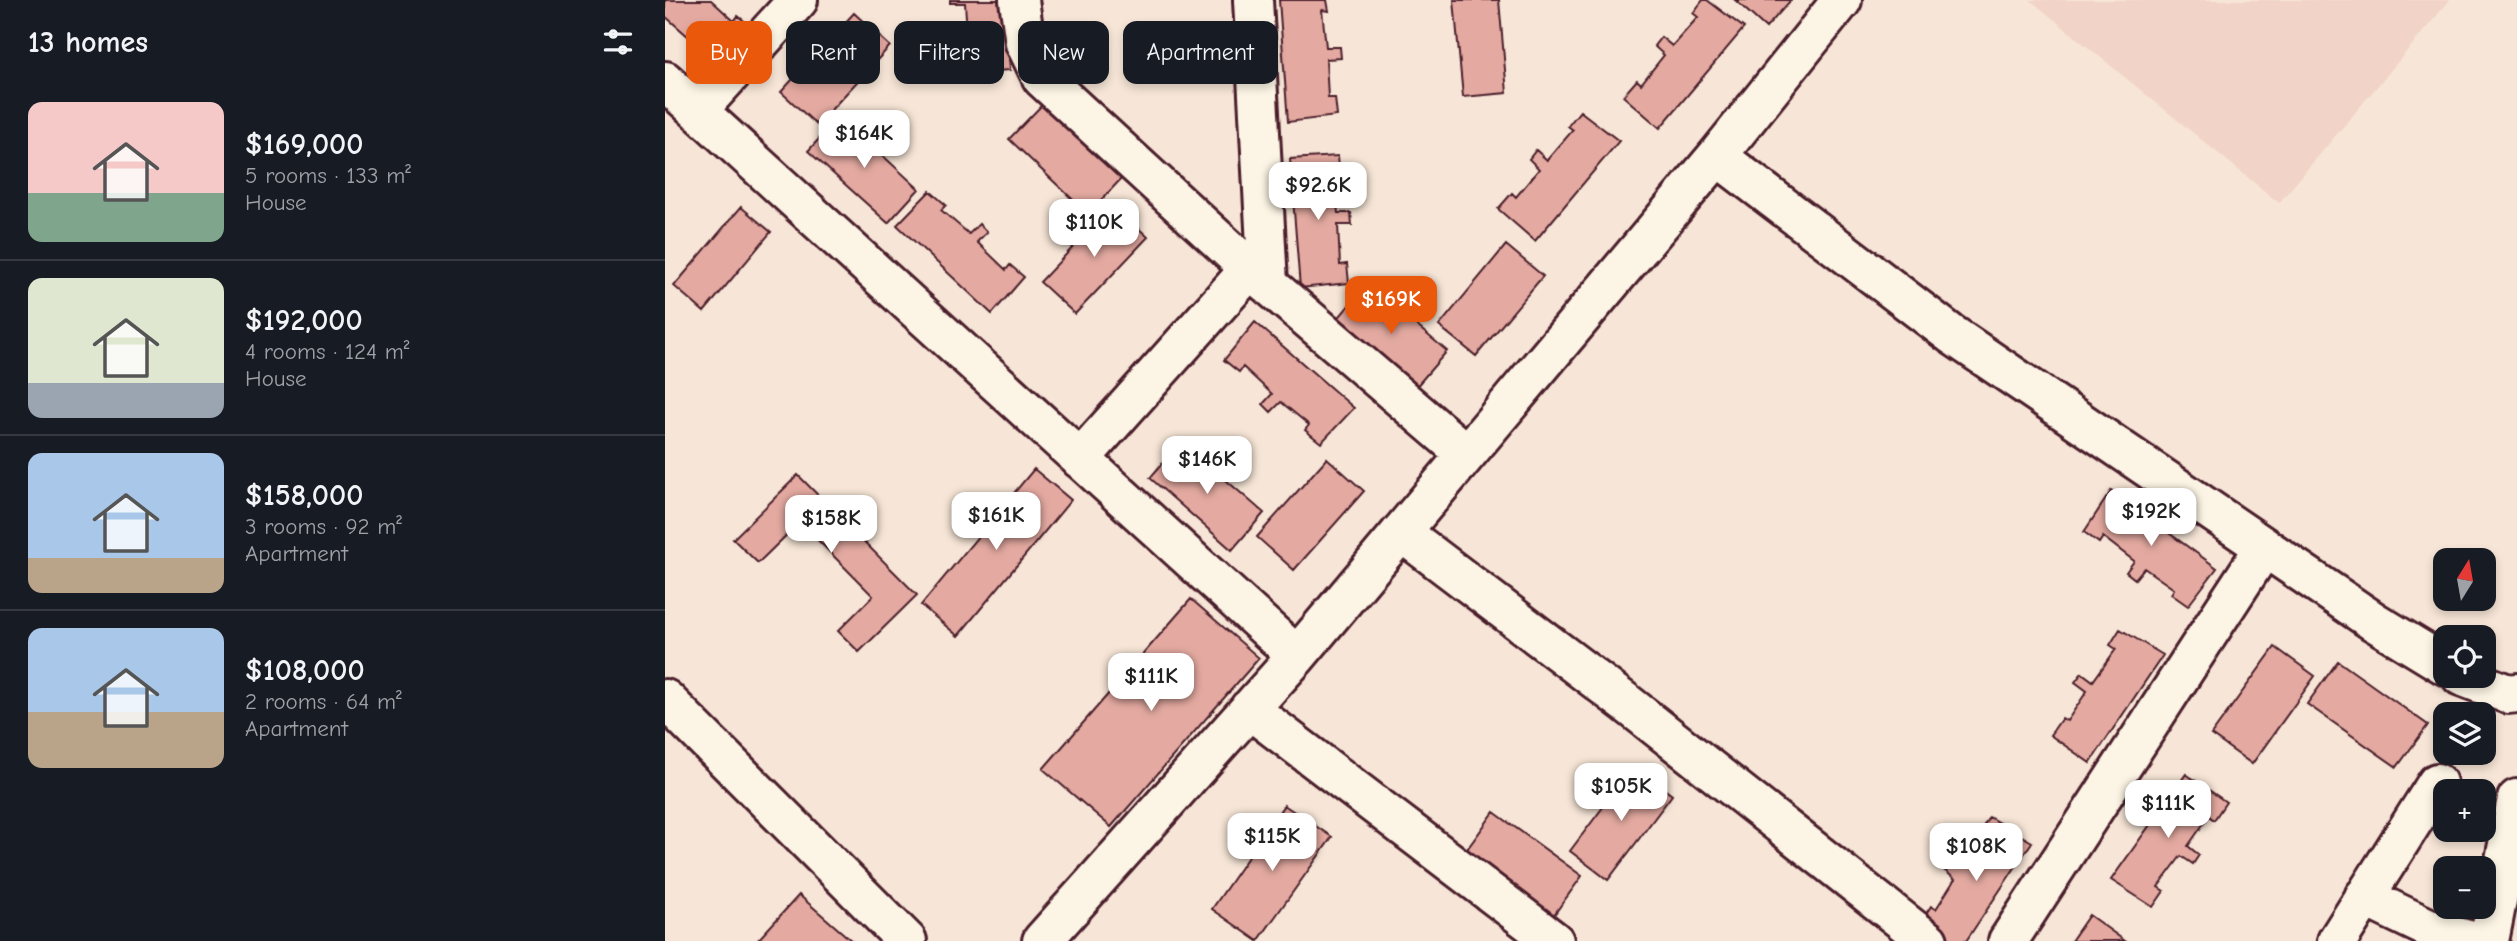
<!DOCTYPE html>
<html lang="en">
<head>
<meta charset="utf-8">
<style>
  :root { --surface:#171b24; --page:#20242c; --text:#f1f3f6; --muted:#9ea1a6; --line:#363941; --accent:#ea580c }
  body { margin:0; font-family:"Comic Neue",sans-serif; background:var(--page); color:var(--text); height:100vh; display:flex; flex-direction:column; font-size:26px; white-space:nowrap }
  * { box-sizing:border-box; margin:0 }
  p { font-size:23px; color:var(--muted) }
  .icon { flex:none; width:38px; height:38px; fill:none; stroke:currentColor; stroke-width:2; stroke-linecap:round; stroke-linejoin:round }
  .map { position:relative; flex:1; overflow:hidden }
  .drawer { display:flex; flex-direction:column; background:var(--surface); width:665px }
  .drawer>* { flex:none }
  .guide { position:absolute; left:21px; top:21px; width:665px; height:63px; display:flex; gap:14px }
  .needle { width:46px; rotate:11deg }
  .fabs { position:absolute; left:1768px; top:548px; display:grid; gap:14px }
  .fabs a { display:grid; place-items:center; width:63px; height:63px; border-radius:14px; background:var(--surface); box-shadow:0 4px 10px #0003; font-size:35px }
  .price { position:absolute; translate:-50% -60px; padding:0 16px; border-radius:14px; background:#fff; color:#222; font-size:23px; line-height:46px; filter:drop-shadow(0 2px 4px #0008) }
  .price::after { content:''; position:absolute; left:50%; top:42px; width:21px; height:16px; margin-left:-10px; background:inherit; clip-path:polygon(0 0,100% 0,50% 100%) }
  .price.selected { background:var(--accent); color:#fff }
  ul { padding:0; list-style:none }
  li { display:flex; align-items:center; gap:21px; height:175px; padding:0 28px }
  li+li { border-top:2px solid var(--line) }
  li span { display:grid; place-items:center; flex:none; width:196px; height:140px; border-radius:14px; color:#555 }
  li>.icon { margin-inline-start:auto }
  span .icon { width:84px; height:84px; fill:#fffc; stroke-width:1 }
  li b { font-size:30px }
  h2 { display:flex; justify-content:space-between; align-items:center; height:84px; padding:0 28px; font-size:30px }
  .pill { padding:0 24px; border-radius:14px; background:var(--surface); box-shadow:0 4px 10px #0003; font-size:24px; line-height:63px }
  .pill.selected { background:var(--accent); color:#fff }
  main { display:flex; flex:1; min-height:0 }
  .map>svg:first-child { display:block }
  .built { fill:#f1d4c7 }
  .building { fill:#e4aaa1; stroke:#4a1f2b; stroke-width:2 }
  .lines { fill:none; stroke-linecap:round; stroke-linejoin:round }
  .minor-casing { stroke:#4a1f2b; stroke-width:44 }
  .minor { stroke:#fcf5e5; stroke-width:38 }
</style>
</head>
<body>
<main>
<section class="drawer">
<h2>13 homes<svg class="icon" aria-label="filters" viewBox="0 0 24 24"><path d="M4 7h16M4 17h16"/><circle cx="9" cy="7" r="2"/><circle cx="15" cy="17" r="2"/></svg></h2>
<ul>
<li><span style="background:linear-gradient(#f6c9c9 65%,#7fa58c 0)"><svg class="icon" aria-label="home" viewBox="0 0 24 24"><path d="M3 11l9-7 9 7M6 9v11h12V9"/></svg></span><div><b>$169,000</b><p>5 rooms · 133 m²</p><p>House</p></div></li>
<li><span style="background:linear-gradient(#dfe7d0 75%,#9aa5b1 0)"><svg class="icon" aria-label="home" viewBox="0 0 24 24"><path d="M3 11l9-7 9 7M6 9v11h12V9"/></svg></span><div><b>$192,000</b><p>4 rooms · 124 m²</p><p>House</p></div></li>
<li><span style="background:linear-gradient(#a9c7e8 75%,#b9a48a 0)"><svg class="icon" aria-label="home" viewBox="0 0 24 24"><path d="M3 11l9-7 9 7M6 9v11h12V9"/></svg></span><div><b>$158,000</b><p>3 rooms · 92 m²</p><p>Apartment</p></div></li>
<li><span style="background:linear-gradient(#a9c7e8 60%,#b9a48a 0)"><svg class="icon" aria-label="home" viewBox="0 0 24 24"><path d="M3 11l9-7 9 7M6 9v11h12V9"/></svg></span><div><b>$108,000</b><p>2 rooms · 64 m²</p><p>Apartment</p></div></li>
</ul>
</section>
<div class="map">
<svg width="1852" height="941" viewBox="0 0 1852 941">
  <rect width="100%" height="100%" fill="#f7e6d7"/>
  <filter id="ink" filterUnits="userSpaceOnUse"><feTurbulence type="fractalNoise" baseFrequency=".0143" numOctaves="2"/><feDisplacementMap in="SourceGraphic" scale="14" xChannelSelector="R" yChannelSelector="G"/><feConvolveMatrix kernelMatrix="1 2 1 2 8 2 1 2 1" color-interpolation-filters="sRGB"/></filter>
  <g filter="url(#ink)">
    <path class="built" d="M1365,0H1785L1614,203Z"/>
    <path class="building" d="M0,0H46L69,21L73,16L88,28L57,66L0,16Z
      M285,0H339L345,70L330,71V77L305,78L300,3H285Z
      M614,0H662L664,11L657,10L661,47H675L676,58L661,59L663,98H670L672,116L623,122Z
      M789,0H834L842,93L798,97Z
      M1038,0H1042L1079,28L995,128L958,96L972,80L976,84L999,55L989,46L996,37L1007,46L1033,17L1028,13Z
      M1070,0H1126L1101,28Z
      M189,13L225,46L152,125L116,92Z
      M378,104L456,179L423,214L344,139Z
      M915,111L954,141L870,241L833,209L847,193L851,197L874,169L864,159L871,150L882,160L908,130L903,126Z
      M175,116L254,189L223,223L143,151Z
      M673,156L675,177H669L673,213H686L687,225H673L675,265L682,264L684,283L635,288L625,159Z
      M265,191L281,205L276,210L304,234L314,224L322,232L312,242L341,270L345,265L359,277L327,314L232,225Z
      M448,205L483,237L410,314L375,282Z
      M76,207L106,232L39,312L9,286Z
      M841,245L878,276L811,356L774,326Z
      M702,284L782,351L750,388L670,322Z
      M590,322L689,408L656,443L640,430L644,425L616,402L606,412L598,404L607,394L578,367L574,372L559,360Z
      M516,441L599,513L567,550L485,478Z
      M662,458L699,491L629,570L592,537Z
      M369,469L406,500L293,636L256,605Z
      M133,475L252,595L194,652L173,631L208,596L135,522L93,563L68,539Z
      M1446,491L1552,568L1523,606L1506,594L1509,589L1479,568L1470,579L1461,572L1469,561L1438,537L1434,543L1419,532Z
      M526,599L594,658L446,827L378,769Z
      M1455,629L1498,655L1425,763L1385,735L1397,718L1402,721L1422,691L1410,682L1417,673L1428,681L1451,649L1445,645Z
      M1610,647L1650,676L1587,764L1546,735Z
      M1673,661L1763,725L1732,767L1642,704Z
      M969,766L1007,795L943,880L905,851Z
      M1521,774L1561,802L1549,820L1544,816L1523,846L1534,855L1528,864L1516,856L1493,887L1499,891L1488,907L1446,880Z
      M619,805L667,837L593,941L547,909Z
      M829,812L917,876L888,916L800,852Z
      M1324,817L1367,842L1301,941H1280L1255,923L1266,906L1271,909L1290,879L1279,870L1286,860L1297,868L1320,836L1314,833Z
      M134,895L187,941H92Z
      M1424,915L1460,941H1406Z"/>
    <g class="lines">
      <defs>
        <path id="minor" d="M354,0L360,43L377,78L585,269L801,454
          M588,0L603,284
          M0,81L632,656
          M34,109L133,0
          M1052,156L1286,334L1708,621L1780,665
          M415,459L585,269
          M736,532L960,702L1263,941
          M1796,676L1843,694L1852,693
          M0,699L242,941
          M584,709L889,941
          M1699,897L1772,932L1807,941
          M377,941L632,656L1052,156L1177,0
          M1343,941L1599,548
          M1672,941L1772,783
          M1824,941L1852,799"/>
      </defs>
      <use href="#minor" class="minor-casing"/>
      <use href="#minor" class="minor"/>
    </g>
  </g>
</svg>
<div class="fabs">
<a><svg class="needle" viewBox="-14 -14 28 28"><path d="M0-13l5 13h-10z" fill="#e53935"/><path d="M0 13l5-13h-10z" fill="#9ea1a6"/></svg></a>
<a><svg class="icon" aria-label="locate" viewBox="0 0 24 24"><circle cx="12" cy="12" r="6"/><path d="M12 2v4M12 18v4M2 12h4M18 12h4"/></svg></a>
<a><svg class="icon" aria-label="layers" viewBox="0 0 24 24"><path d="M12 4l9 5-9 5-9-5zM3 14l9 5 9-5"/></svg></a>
<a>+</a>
<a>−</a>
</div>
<b class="price" style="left:199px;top:170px">$164K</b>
<b class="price" style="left:653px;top:222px">$92.6K</b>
<b class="price" style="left:429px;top:259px">$110K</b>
<b class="price selected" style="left:726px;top:336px">$169K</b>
<b class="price" style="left:542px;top:496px">$146K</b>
<b class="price" style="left:1486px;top:548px">$192K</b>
<b class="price" style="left:331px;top:552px">$161K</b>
<b class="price" style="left:166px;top:555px">$158K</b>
<b class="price" style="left:486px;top:713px">$111K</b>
<b class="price" style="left:956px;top:823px">$105K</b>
<b class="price" style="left:1503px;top:840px">$111K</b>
<b class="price" style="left:607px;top:873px">$115K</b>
<b class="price" style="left:1311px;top:883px">$108K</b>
<div class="guide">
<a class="pill selected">Buy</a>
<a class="pill">Rent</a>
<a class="pill">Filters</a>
<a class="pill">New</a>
<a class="pill">Apartment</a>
</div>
</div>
</main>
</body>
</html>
